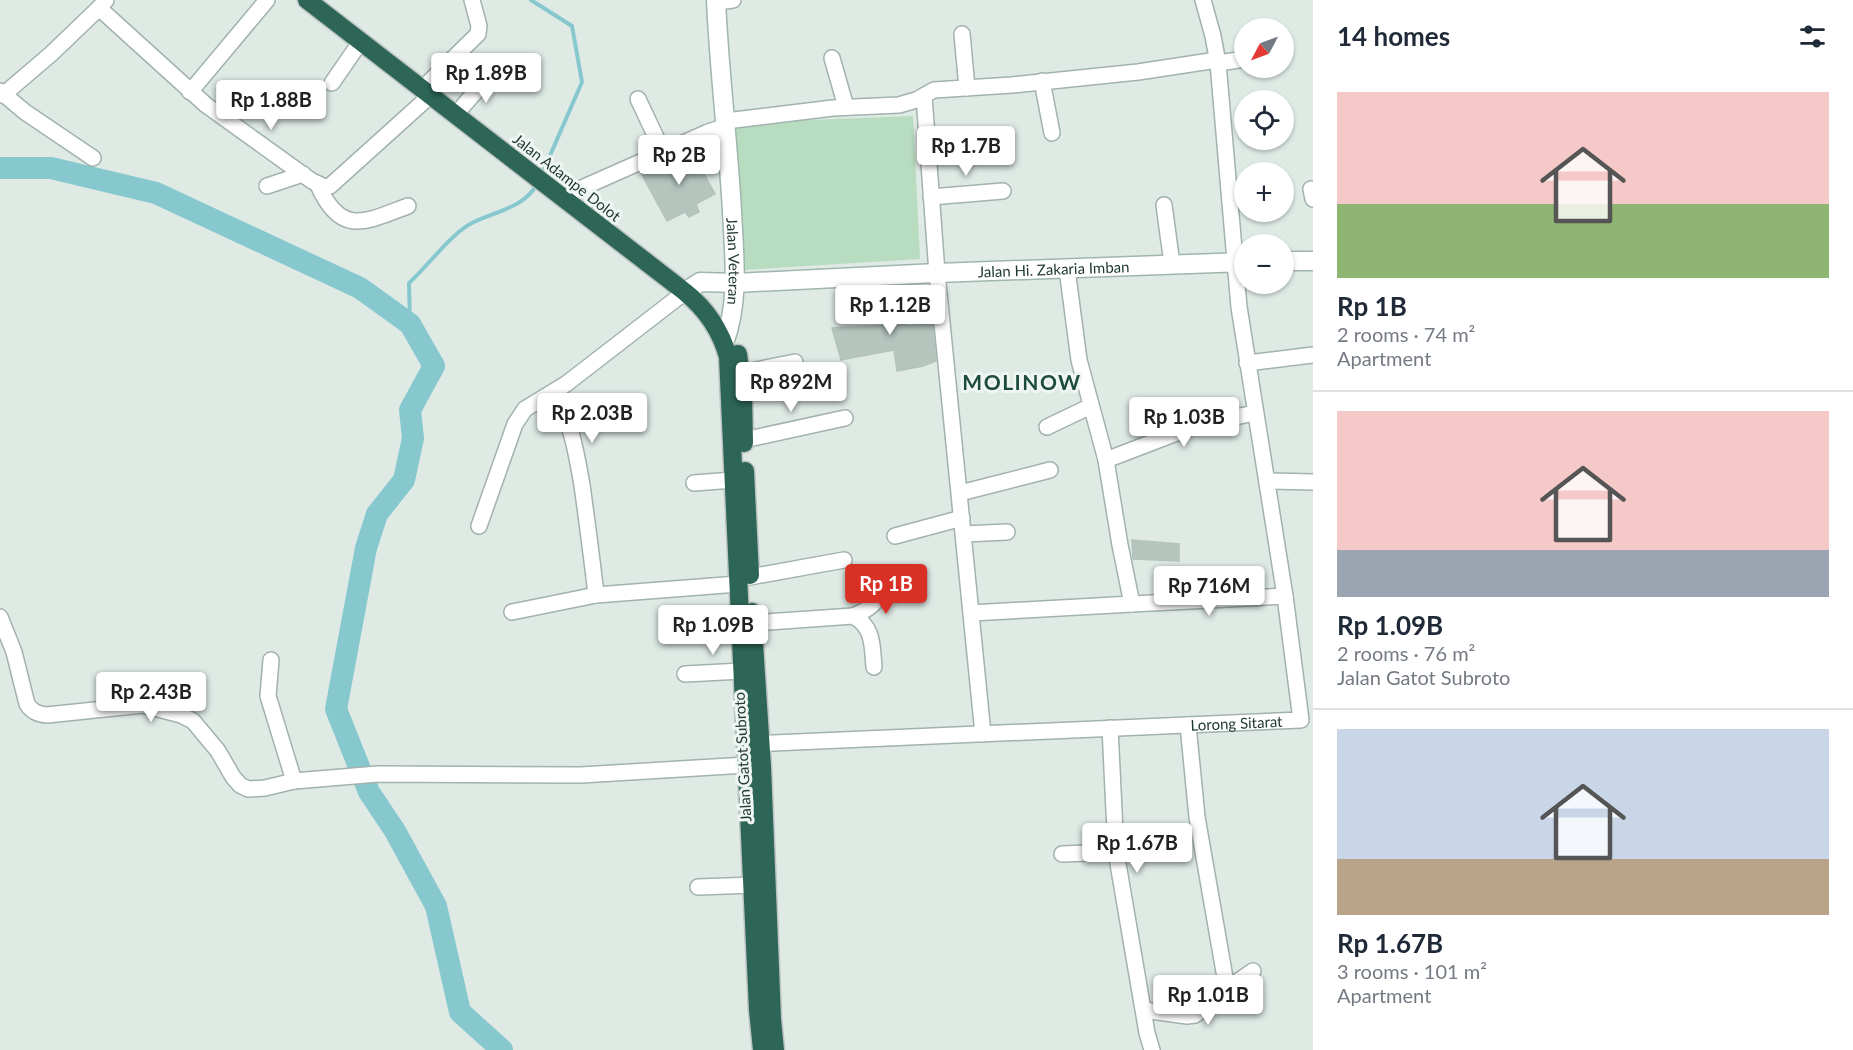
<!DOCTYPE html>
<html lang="en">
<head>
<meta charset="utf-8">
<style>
  :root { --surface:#fff; --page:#f2f2f3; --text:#1f2937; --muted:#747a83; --line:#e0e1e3; --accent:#d93025 }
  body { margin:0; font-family:Lato,sans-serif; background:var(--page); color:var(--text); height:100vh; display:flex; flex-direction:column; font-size:22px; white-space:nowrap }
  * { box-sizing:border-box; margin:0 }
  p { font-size:20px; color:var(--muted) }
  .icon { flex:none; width:33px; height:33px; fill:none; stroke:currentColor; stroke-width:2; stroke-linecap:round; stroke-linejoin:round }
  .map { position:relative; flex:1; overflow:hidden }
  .panel { display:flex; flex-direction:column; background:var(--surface); width:540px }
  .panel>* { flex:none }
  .needle { width:39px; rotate:229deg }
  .buttons { position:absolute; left:1234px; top:18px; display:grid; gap:12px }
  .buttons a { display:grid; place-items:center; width:60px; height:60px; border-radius:50%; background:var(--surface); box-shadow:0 2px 4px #0004; font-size:30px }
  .price { position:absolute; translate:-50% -51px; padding:0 14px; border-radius:6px; background:#fff; color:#222; font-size:20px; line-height:39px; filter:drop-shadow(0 2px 3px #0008) }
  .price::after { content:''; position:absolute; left:50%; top:36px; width:18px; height:14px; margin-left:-9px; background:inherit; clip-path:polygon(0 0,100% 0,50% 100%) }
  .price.on { background:var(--accent); color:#fff }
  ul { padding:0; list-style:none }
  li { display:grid; align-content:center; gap:12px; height:318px; padding:0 24px }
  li+li { border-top:2px solid var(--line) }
  li span { display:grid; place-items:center; height:186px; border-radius:0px; color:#555 }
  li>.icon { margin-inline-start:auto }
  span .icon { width:108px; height:108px; fill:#fffc; stroke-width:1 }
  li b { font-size:26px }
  h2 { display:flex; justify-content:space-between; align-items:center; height:72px; padding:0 24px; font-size:26px }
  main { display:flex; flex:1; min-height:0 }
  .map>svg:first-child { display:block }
  .green { fill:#b8dcc0 }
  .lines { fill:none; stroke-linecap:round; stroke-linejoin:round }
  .stream { stroke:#87c8cf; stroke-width:4 }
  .river { stroke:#87c8cf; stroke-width:22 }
  .building { fill:#b5c5be; stroke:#b2c4bb; stroke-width:1.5 }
  .street-casing { stroke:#a2b2ac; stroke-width:18 }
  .secondary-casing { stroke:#9fb6ac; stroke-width:21 }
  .highway-casing { stroke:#bcc4c2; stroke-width:21 }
  .street { stroke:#fff; stroke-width:15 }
  .secondary { stroke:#fff; stroke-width:18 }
  .highway { stroke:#2d6657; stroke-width:18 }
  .labels { text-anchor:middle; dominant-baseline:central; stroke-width:6; stroke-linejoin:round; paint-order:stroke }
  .street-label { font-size:15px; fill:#213a32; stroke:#f0f7f3 }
  .district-label { font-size:21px; font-weight:bold; letter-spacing:1.5px; fill:#1d4c3e; stroke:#f0f7f3 }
</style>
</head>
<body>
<main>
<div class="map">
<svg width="1313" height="1050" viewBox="0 0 1313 1050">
  <rect width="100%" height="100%" fill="#dfeae5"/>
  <path class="green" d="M913,116L920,259L742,270L733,123Z"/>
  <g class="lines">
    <path class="stream" d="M531,0L572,26L582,82L542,174
      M410,324L409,283C428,266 452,232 474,222C496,211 524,208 537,184"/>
    <path class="river" d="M0,168H51L156,193L360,288L410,324L434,366L410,410L413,438L404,480L377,514L366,548L336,709L369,792L395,831L436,906L460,1012L502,1050"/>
  </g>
  <path class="building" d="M691,150L715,194L696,204L699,212L689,217L685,212L667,221L641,173Z
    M904,286L908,326L932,322L936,361L923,366L897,371L894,350L841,360L832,328L886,325L882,287Z
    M1132,540L1179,544V561L1133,559Z"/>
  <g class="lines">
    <defs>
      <g id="street">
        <path d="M106,0L99,8L206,105L312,181L325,187L330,186L431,95"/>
        <path d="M717,2L733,0"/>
        <path d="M962,34L967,88"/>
        <path d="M832,58L846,107"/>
        <path d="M1218,63L1245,59"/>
        <path d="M430,81L478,34L479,26L472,0"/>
        <path d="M1042,81L1052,133"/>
        <path d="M332,83L361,41"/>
        <path d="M0,91L25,112L93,158"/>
        <path d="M190,92L267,0"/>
        <path d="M3,95L51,54L99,8"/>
        <path d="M924,96L937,273L983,734"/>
        <path d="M638,99L663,152"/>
        <path d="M463,106L485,81"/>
        <path d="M726,121L833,108L899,105L916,100L934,90L1012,85L1138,72L1217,60"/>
        <path d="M318,185C341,237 365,222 408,206"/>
        <path d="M267,186L303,174"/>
        <path d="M1311,189L1313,199"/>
        <path d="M575,191L708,132L727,126"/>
        <path d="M931,197L1003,191"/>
        <path d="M1164,205L1172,264"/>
        <path d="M1247,363L1313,355"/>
        <path d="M741,373L795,362"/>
        <path d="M553,393C572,422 576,452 582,485C587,522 592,558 596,595"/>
        <path d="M1047,427L1091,406"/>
        <path d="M744,440L845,418"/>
        <path d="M1106,460L1200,424L1255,413"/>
        <path d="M1267,481L1313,482"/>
        <path d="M694,483L733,480"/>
        <path d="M960,493L1050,470"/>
        <path d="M479,526L515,424L525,409L566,384L685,292"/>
        <path d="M964,534L1007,532"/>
        <path d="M895,536L962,518"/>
        <path d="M750,577L844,560"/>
        <path d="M1132,604L1285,596"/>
        <path d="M512,612L596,595L738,584"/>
        <path d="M971,613L1132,604L1120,545L1106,460L1079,360L1067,269"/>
        <path d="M853,616C868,610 880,602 883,585"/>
        <path d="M0,617L14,652L27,704C32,712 38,714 47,715L143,705L181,715L193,721L218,751L233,777L240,785L248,789L265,788L294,781L378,774L581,775L746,765"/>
        <path d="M753,623L853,616C874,627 872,646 874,667"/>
        <path d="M271,660L268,696L294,781"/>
        <path d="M685,674L742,671"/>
        <path d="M1188,725L1197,817L1227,989"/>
        <path d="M1110,728L1116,852L1147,1033L1152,1050"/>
        <path id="s1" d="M749,744L1301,720L1285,596L1239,307L1218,63L1213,36L1203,0"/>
        <path d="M1062,854L1116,852"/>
        <path d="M698,887L754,885"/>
        <path d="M1144,1010L1187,1016L1195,1015L1227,989L1253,971"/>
      </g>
      <g id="secondary">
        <path id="s2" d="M716,0C719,70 728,140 732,211C734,255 740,301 724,343"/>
        <path d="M1284,261H1313"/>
        <path id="s3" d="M685,292L700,282L736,283L937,273L1245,262"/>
      </g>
      <path id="highway" d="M307,0L685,292C706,309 721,331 728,357L758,1010L762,1050
        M738,354L743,392L744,443
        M745,471L750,575
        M752,612L762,767L772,1019L775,1050"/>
    </defs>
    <use href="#street" class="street-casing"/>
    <use href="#secondary" class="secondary-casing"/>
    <use href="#highway" class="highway-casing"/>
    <use href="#street" class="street"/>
    <use href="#secondary" class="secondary"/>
    <use href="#highway" class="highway"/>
  </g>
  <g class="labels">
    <g class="street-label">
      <text transform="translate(567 177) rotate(38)">Jalan Adampe Dolot</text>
      <text stroke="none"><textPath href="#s2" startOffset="262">Jalan Veteran</textPath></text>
      <text stroke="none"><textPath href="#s3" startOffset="372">Jalan Hi. Zakaria Imban</textPath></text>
      <text stroke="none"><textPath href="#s1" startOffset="488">Lorong Sitarat</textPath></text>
      <text transform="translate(742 757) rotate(-93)">Jalan Gatot Subroto</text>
    </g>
    <g class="district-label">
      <text x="1022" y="381">MOLINOW</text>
    </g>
  </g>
</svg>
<div class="buttons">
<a><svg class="needle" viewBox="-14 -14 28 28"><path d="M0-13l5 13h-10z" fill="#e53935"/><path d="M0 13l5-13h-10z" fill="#747a83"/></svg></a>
<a><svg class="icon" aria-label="locate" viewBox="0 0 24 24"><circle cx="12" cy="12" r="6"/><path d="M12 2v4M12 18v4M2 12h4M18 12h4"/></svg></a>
<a>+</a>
<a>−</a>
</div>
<b class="price" style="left:486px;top:104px">Rp 1.89B</b>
<b class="price" style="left:271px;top:131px">Rp 1.88B</b>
<b class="price" style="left:966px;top:177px">Rp 1.7B</b>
<b class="price" style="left:679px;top:186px">Rp 2B</b>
<b class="price" style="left:890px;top:336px">Rp 1.12B</b>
<b class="price" style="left:791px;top:413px">Rp 892M</b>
<b class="price" style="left:592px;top:444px">Rp 2.03B</b>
<b class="price" style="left:1184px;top:448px">Rp 1.03B</b>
<b class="price on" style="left:886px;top:615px">Rp 1B</b>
<b class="price" style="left:1209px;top:617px">Rp 716M</b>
<b class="price" style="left:713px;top:656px">Rp 1.09B</b>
<b class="price" style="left:151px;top:723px">Rp 2.43B</b>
<b class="price" style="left:1137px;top:874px">Rp 1.67B</b>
<b class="price" style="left:1208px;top:1026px">Rp 1.01B</b>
</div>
<section class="panel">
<h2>14 homes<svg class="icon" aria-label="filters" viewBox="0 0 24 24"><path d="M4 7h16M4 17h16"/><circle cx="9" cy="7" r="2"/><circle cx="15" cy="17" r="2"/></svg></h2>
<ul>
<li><span style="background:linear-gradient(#f6c9c9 60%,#8fb573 0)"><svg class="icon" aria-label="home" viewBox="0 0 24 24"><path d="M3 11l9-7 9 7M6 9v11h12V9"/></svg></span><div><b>Rp 1B</b><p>2 rooms · 74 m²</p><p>Apartment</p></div></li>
<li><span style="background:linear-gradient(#f6c9c9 75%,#9aa5b1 0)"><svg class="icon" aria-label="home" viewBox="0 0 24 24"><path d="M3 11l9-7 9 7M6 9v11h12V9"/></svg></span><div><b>Rp 1.09B</b><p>2 rooms · 76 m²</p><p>Jalan Gatot Subroto</p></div></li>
<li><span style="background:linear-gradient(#c9d6e8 70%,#b9a48a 0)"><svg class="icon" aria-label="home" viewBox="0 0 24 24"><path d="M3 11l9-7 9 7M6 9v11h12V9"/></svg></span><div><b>Rp 1.67B</b><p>3 rooms · 101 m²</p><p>Apartment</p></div></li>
</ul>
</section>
</main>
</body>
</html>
